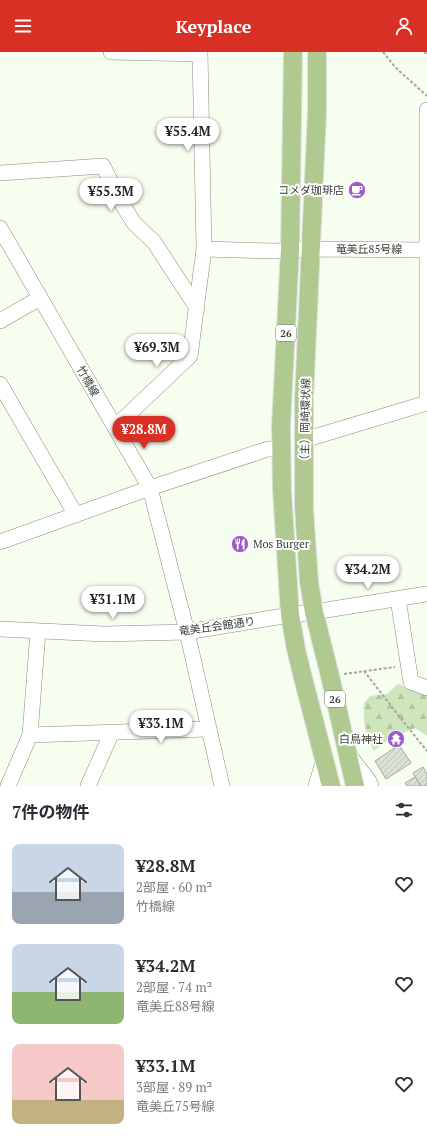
<!DOCTYPE html>
<html lang="ja">
<head>
<meta charset="utf-8">
<style>
  :root { --surface:#fff; --page:#f2f2f3; --text:#2b2b33; --muted:#7c7c81; --accent:#d93025 }
  body { margin:0; font-family:"PT Serif","Noto Sans JP",serif; background:var(--page); color:var(--text); height:100vh; display:flex; flex-direction:column; font-size:15px; white-space:nowrap }
  * { box-sizing:border-box; margin:0 }
  p { font-size:13px; color:var(--muted) }
  .icon { flex:none; width:22px; height:22px; fill:none; stroke:currentColor; stroke-width:2; stroke-linecap:round; stroke-linejoin:round }
  .map { position:relative; height:734px; overflow:hidden }
  .details { display:flex; flex-direction:column; background:var(--surface); flex:1 }
  .details>* { flex:none }
  .price { position:absolute; translate:-50% -34px; padding:0 9px; border-radius:14px; background:#fff; color:#222; font-size:13px; line-height:26px; filter:drop-shadow(0 1px 2px #0008) }
  .price::after { content:''; position:absolute; left:50%; top:24px; width:12px; height:9px; margin-left:-6px; background:inherit; clip-path:polygon(0 0,100% 0,50% 100%) }
  .price.on { background:var(--accent); color:#fff }
  ul { padding:0; list-style:none }
  li { display:flex; align-items:center; gap:12px; height:100px; padding:0 12px }
  li span { display:grid; place-items:center; flex:none; width:112px; height:80px; border-radius:8px; color:#555 }
  li>.icon { margin-inline-start:auto }
  span .icon { width:48px; height:48px; fill:#fffc; stroke-width:1 }
  li b { font-size:17px }
  h2 { display:flex; justify-content:space-between; align-items:center; height:48px; padding:0 12px; font-size:17px }
  header { display:flex; justify-content:space-between; align-items:center; height:52px; padding:0 12px; background:var(--accent); color:#fff; font-size:18px; font-weight:600 }
  .map>svg:first-child { display:block }
  .forest { fill:url(#forest-firs) }
  .building { fill:url(#building-hatch); stroke:#a5ac9e }
  .lines { fill:none; stroke-linecap:round; stroke-linejoin:round }
  .minor-casing { stroke:#868c7f; stroke-width:16 }
  .major-casing { stroke:#dfe0df; stroke-width:20 }
  .path { stroke:#a2a89d; stroke-width:2; stroke-dasharray:3 2; stroke-linecap:butt }
  .minor { stroke:#fff; stroke-width:15 }
  .major { stroke:#b0c991; stroke-width:18 }
  .labels { text-anchor:middle; dominant-baseline:central; stroke-width:4; stroke-linejoin:round; paint-order:stroke }
  .shield { fill:#fff; stroke:#757773; stroke-width:1 }
  .shield-label { font-size:10px; font-weight:bold; fill:#3a3d37 }
  .poi-label { font-size:11px; fill:#3a3d37; stroke:#fff; text-anchor:end }
  .street-label { font-size:11px; fill:#3a3d37; stroke:#fff }
</style>
</head>
<body>
<header><svg class="icon" aria-label="menu" viewBox="0 0 24 24"><path d="M4 6h16M4 12h16M4 18h16"/></svg>Keyplace<svg class="icon" aria-label="person" viewBox="0 0 24 24"><circle cx="12" cy="8" r="4"/><path d="M4 21q1-7 8-7t8 7"/></svg></header>
<div class="map">
<svg width="427" height="734" viewBox="0 0 427 734">
  <defs>
    <pattern id="forest-firs" width="22" height="20" patternUnits="userSpaceOnUse"><rect width="22" height="20" fill="#cfe5bb"/><path d="M5 1l3.5 6h-7zM16 11l3.5 6h-7z" fill="#b2c5a1"/></pattern>
    <pattern id="building-hatch" width="6" height="6" patternUnits="userSpaceOnUse"><rect width="6" height="6" fill="#dbe2d4"/><path d="M-1 1l2-2M0 6l6-6M5 7l2-2" fill="none" stroke="#bdc3b7"/></pattern>
  </defs>
  <rect width="100%" height="100%" fill="#f6feef"/>
  <path class="forest" d="M398,632L427,643V684L415,676L389,687L374,699C365,680 363,672 364,651L370,644L387,642Z"/>
  <path class="building" d="M399,693L411,711L386,727L375,709Z
    M423,715L427,722V734H421L413,721Z
    M415,725L421,734H407L405,731Z"/>
  <g class="lines">
    <defs>
      <path id="minor" d="M111,0L200,2
        M427,58V351
        M0,121L103,114L121,150L134,171L154,190L197,256
        M0,176L150,436L187,580L222,734
        M204,197L275,199L311,197L427,198
        M0,269L40,246
        M0,332L76,463
        M115,375L190,304L204,197L200,0
        M304,388L427,351
        M0,490L150,436L268,397H282
        M398,547L411,630L427,636
        M0,577L104,582L187,580L290,563L314,560L427,542
        M30,683L209,677
        M348,702L369,729L371,734
        M8,734L30,683L38,579
        M88,734L112,680
        M316,734L324,707"/>
      <path id="major" d="M293,0L290,198L281,374L282,438L290,563L296,597L303,626L331,734
        M317,0V60L304,346V456L309,530L314,560L330,624L355,734"/>
    </defs>
    <use href="#minor" class="minor-casing"/>
    <use href="#major" class="major-casing"/>
    <path class="path" d="M383,0L395,15L427,44
      M424,0L427,2
      M364,619L406,673L427,699
      M344,622L395,615"/>
    <use href="#minor" class="minor"/>
    <use href="#major" class="major"/>
  </g>
  <defs>
    <symbol id="cafe-disc" viewBox="-11 -11 22 22"><circle r="9.5" fill="#9e59ce" stroke="#fff"/><path d="M-5.5-4.5H6V0H3Q3 3.5 0 3.5H-2.5Q-5.5 3.5-5.5 0ZM3-3.2v2h1.7v-2ZM-6 4.5H4V6H-6Z" fill="#fff"/></symbol>
    <symbol id="restaurant-disc" viewBox="-11 -11 22 22"><circle r="9.5" fill="#9e59ce" stroke="#fff"/><path d="M-5-6h1v4h1v-4h1v4h1v-4h1v5L-1.5 .5V6h-2V.5L-5-1ZM5-6V6H3V1.5H1.5Q1.5-4 5-6Z" fill="#fff"/></symbol>
    <symbol id="temple-disc" viewBox="-11 -11 22 22"><circle r="9.5" fill="#9e59ce" stroke="#fff"/><path d="M0-6L5-2H3V0L6.5 2.5H4V6H1.5V3h-3V6H-4V2.5H-6.5L-3 0V-2H-5Z" fill="#fff"/></symbol>
  </defs>
  <g fill-rule="evenodd">
    <use href="#cafe-disc" x="347" y="128" width="20" height="20"/>
    <use href="#restaurant-disc" x="230" y="482" width="20" height="20"/>
    <use href="#temple-disc" x="386" y="677" width="20" height="20"/>
  </g>
  <g class="labels">
    <g class="shield">
      <rect x="276" y="273" width="20" height="16" rx="3"/>
      <rect x="325" y="639" width="20" height="16" rx="3"/>
    </g>
    <g class="shield-label">
      <text x="286" y="281">26</text>
      <text x="335" y="647">26</text>
    </g>
    <g class="poi-label">
      <text x="344" y="138">コメダ珈琲店</text>
      <text x="253" y="492" text-anchor="start">Mos Burger</text>
      <text x="383" y="687">白鳥神社</text>
    </g>
    <g class="street-label">
      <text x="369" y="197">竜美丘85号線</text>
      <text transform="translate(88 329) rotate(60)">竹橋線</text>
      <text transform="translate(305 370) rotate(-89)">（主）岡崎環状線</text>
      <text transform="translate(217 574) rotate(-8)">竜美丘会館通り</text>
    </g>
  </g>
</svg>
<b class="price" style="left:188px;top:100px">¥55.4M</b>
<b class="price" style="left:111px;top:160px">¥55.3M</b>
<b class="price" style="left:157px;top:316px">¥69.3M</b>
<b class="price on" style="left:144px;top:398px">¥28.8M</b>
<b class="price" style="left:368px;top:538px">¥34.2M</b>
<b class="price" style="left:113px;top:568px">¥31.1M</b>
<b class="price" style="left:161px;top:692px">¥33.1M</b>
</div>
<section class="details">
<h2>7件の物件<svg class="icon" aria-label="filters" viewBox="0 0 24 24"><path d="M4 7h16M4 17h16"/><circle cx="9" cy="7" r="2"/><circle cx="15" cy="17" r="2"/></svg></h2>
<ul>
<li><span style="background:linear-gradient(#c9d6e8 60%,#9aa5b1 0)"><svg class="icon" aria-label="home" viewBox="0 0 24 24"><path d="M3 11l9-7 9 7M6 9v11h12V9"/></svg></span><div><b>¥28.8M</b><p>2部屋 · 60 m²</p><p>竹橋線</p></div><svg class="icon" aria-label="heart" viewBox="0 0 24 24"><path d="M12 20l-8-8c-3-5 5-10 8-4 3-6 11-1 8 4z"/></svg></li>
<li><span style="background:linear-gradient(#c9d6e8 60%,#8fb573 0)"><svg class="icon" aria-label="home" viewBox="0 0 24 24"><path d="M3 11l9-7 9 7M6 9v11h12V9"/></svg></span><div><b>¥34.2M</b><p>2部屋 · 74 m²</p><p>竜美丘88号線</p></div><svg class="icon" aria-label="heart" viewBox="0 0 24 24"><path d="M12 20l-8-8c-3-5 5-10 8-4 3-6 11-1 8 4z"/></svg></li>
<li><span style="background:linear-gradient(#f6c9c9 70%,#c2b280 0)"><svg class="icon" aria-label="home" viewBox="0 0 24 24"><path d="M3 11l9-7 9 7M6 9v11h12V9"/></svg></span><div><b>¥33.1M</b><p>3部屋 · 89 m²</p><p>竜美丘75号線</p></div><svg class="icon" aria-label="heart" viewBox="0 0 24 24"><path d="M12 20l-8-8c-3-5 5-10 8-4 3-6 11-1 8 4z"/></svg></li>
</ul>
</section>
</body>
</html>
